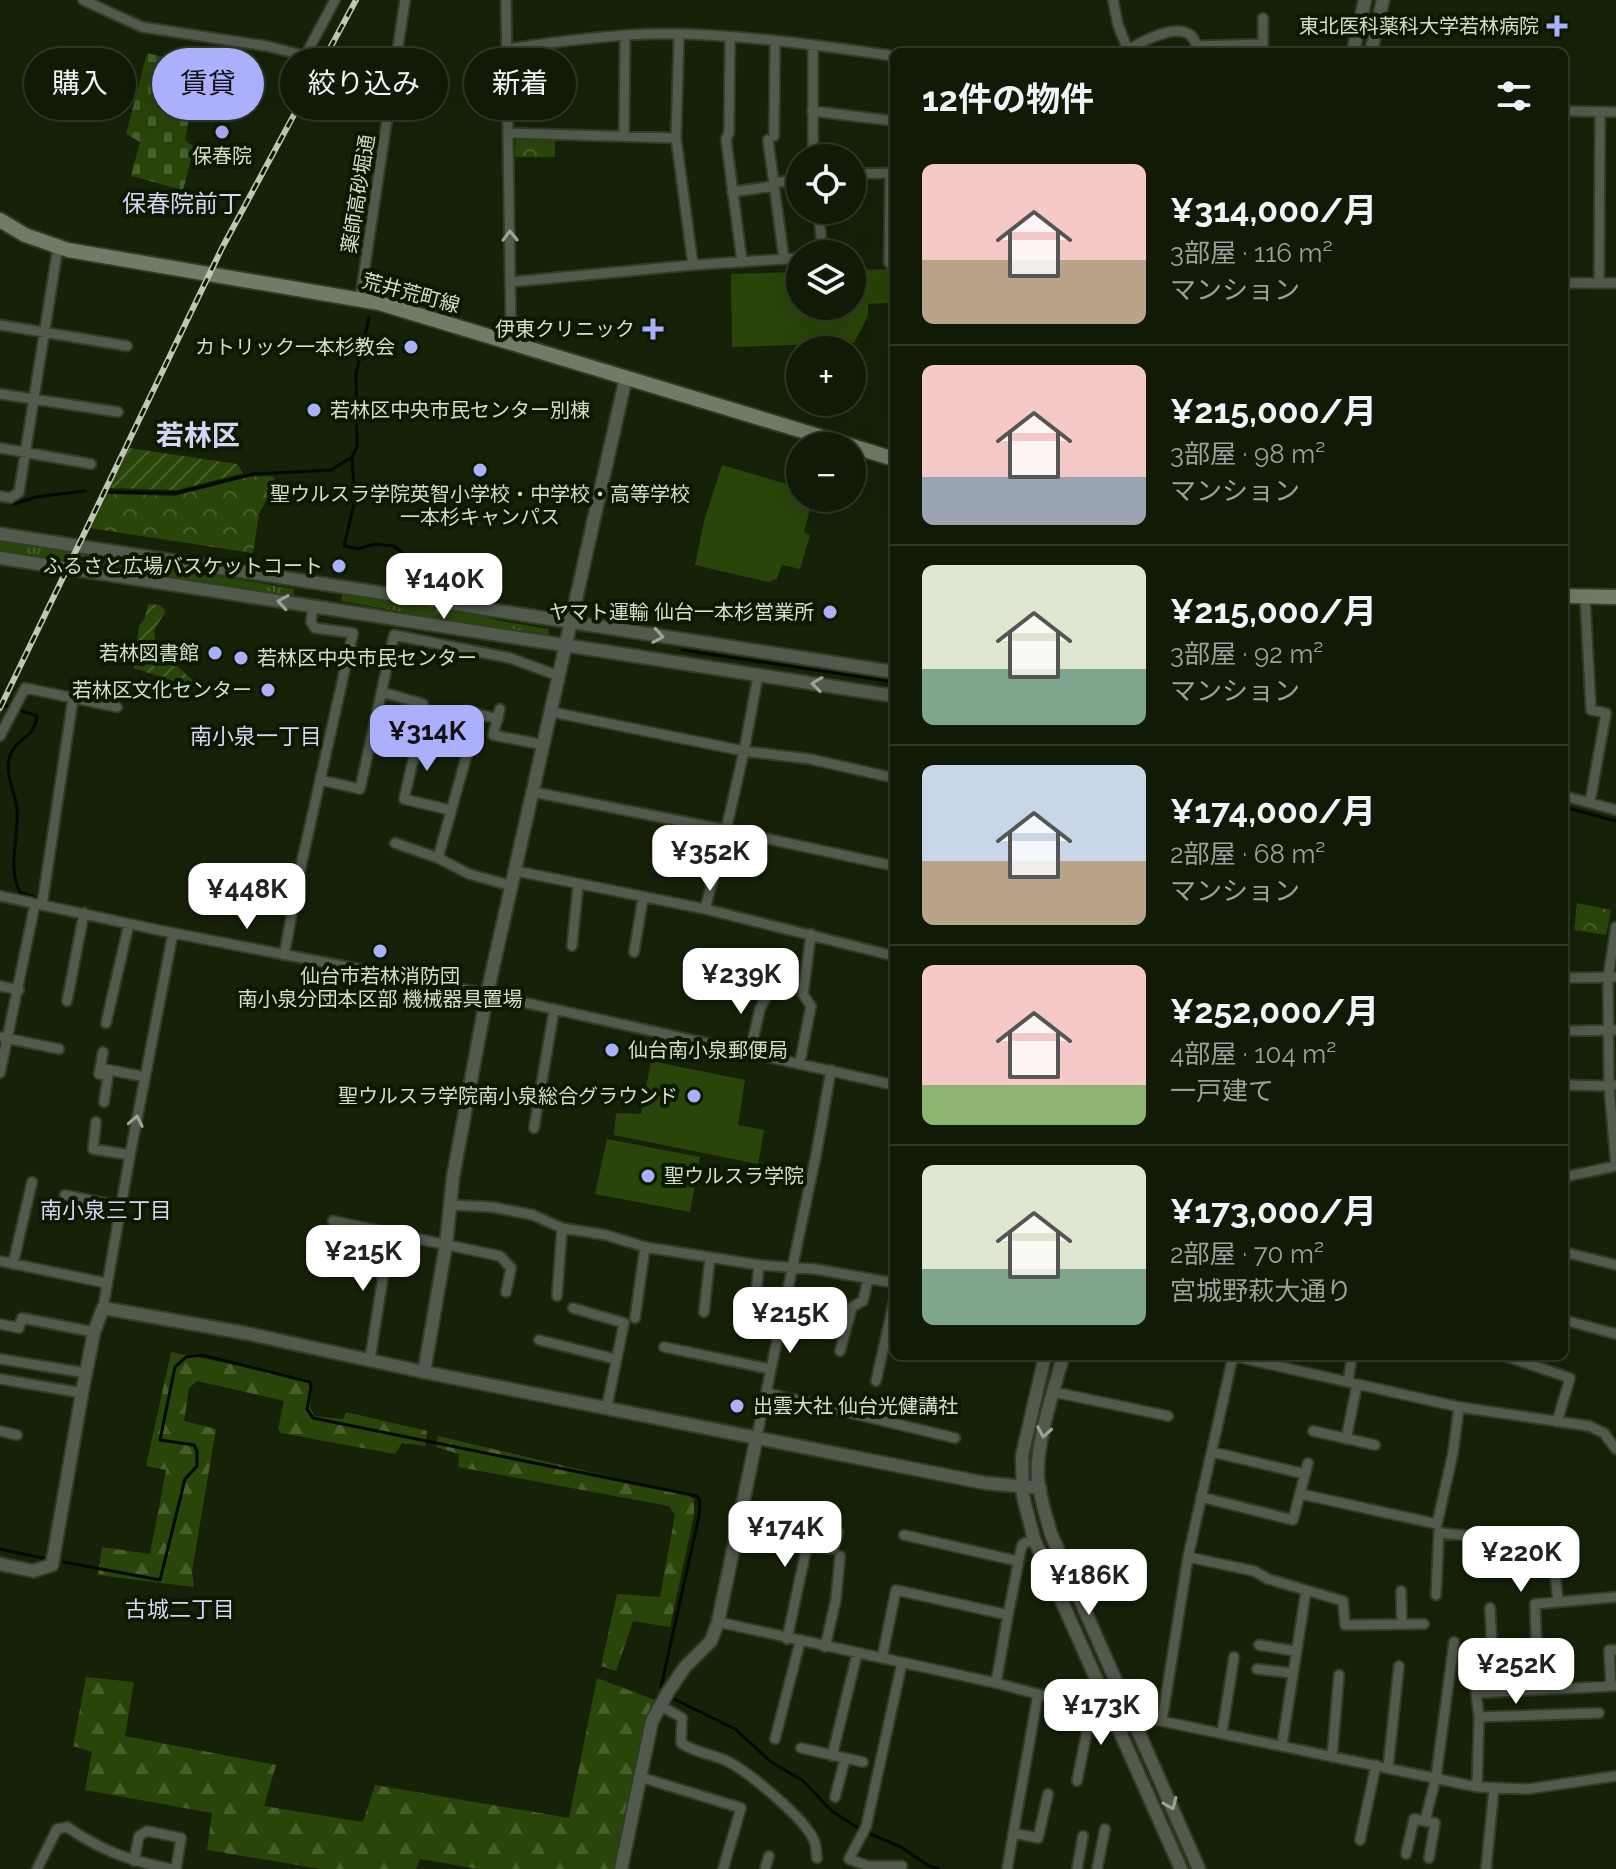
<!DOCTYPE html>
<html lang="ja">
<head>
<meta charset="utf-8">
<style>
  :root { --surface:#101a06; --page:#192310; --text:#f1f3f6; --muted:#9ca19b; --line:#303828; --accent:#acaffb }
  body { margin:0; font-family:Raleway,"Noto Sans JP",sans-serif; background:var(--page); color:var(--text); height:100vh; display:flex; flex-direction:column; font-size:30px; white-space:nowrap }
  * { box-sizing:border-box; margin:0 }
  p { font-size:26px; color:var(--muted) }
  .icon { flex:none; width:44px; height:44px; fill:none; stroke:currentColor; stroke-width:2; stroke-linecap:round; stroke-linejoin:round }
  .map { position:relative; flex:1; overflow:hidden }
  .details { position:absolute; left:890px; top:48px; width:678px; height:1312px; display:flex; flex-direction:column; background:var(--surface); border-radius:12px; box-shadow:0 8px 32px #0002,0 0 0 2px var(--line) }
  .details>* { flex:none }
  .top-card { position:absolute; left:24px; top:48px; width:746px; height:72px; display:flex; gap:16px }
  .tools { position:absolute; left:786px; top:144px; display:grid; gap:16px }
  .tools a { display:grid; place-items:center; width:80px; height:80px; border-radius:50%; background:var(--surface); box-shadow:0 8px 32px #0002,0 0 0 2px var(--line); font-size:40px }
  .price { position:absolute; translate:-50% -68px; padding:0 18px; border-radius:16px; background:#fff; color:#222; font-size:26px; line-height:52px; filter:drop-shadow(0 2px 4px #0008) }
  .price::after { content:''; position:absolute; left:50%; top:48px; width:24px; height:18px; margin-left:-12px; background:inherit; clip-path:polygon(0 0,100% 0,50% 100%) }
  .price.current { background:var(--accent); color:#111 }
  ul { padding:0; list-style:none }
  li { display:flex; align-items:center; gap:24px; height:200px; padding:0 32px }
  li+li { border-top:2px solid var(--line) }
  li span { display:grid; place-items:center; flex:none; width:224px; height:160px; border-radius:12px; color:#555 }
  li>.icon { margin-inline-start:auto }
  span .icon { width:96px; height:96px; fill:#fffc; stroke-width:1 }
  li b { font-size:34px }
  h2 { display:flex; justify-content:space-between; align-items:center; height:96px; padding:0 32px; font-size:34px }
  .chip { padding:0 28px; border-radius:36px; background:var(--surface); box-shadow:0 8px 32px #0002,0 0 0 2px var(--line); font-size:28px; line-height:72px }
  .chip.current { background:var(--accent); color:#111 }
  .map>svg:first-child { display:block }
  .grass { fill:url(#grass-tufts) }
  .forest { fill:url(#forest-firs) }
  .cemetery { fill:url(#cemetery-stones) }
  .park { fill:url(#park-crowns) }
  .garden { fill:url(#garden-furrows) }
  .pitch { fill:#2a450a }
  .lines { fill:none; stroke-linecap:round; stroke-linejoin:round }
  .stream { stroke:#020900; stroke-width:3 }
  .minor-tunnel { stroke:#323e26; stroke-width:9; stroke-dasharray:9 4.5; stroke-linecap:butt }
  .minor-casing { stroke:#303c24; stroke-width:13 }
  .tertiary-casing { stroke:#303c24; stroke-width:16 }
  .secondary-casing { stroke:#303c24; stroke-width:18 }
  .minor { stroke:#525a4d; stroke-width:9 }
  .tertiary { stroke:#525a4d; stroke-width:12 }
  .secondary { stroke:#707c68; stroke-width:14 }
  .rail-casing { stroke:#bdc7b5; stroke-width:6 }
  .rail { stroke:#0c1902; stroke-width:3; stroke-dasharray:9; stroke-linecap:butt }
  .oneway { stroke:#9aa394 }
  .poi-dot { fill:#acaffb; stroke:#0c1902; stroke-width:3 }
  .labels { text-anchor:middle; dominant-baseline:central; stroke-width:8; stroke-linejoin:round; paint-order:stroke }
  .poi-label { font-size:20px; fill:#d5dece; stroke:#0c1902; text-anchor:end }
  .street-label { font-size:20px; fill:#d5dece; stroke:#0c1902 }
  .neighbourhood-label { font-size:22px; fill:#d4d6f3; stroke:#0c1902 }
  .quarter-label { font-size:24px; fill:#d4d6f3; stroke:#0c1902 }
  .district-label { font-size:28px; font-weight:bold; fill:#d4d6f3; stroke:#0c1902 }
</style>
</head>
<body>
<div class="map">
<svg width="1616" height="1869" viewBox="0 0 1616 1869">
  <defs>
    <pattern id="grass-tufts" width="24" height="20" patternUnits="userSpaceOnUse" patternTransform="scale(2)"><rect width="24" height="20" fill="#2a450a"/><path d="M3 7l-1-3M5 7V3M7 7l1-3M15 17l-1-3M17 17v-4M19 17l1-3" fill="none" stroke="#485f2c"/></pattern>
    <pattern id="forest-firs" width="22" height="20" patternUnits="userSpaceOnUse" patternTransform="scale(2)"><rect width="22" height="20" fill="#2a450a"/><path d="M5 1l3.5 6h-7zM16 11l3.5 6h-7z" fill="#485f2c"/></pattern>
    <pattern id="cemetery-stones" width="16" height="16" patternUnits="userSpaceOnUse" patternTransform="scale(2)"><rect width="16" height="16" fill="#2a450a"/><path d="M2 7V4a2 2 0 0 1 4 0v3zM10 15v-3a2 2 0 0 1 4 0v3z" fill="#485f2c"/></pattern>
    <pattern id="park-crowns" width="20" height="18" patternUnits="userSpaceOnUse" patternTransform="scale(2)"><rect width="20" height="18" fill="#2a450a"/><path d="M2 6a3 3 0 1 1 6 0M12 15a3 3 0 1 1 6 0" fill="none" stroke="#485f2c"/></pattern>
    <pattern id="garden-furrows" width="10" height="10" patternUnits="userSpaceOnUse" patternTransform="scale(2)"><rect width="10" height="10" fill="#2a450a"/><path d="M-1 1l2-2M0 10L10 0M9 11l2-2" fill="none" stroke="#485f2c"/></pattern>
  </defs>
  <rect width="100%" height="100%" fill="#152208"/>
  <path class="grass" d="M0,538L294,589L293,598L13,554L0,551Z
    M343,592L457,610L501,621L549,629L548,638L341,601Z"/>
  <path class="forest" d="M171,1352L307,1379L312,1383L310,1407L314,1416L343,1419L346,1412L427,1431L425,1446L402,1443L395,1454L281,1433L278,1429L284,1401L197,1381L189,1388L184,1421L216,1429L192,1571L194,1587L98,1575L102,1547L150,1554L166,1470L146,1466Z
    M438,1436L688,1495L694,1500V1515L670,1627L633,1621L616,1671L601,1666L617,1594L660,1597L675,1515L669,1506L458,1467L459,1454L436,1447Z
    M86,1677L134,1682L125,1736L276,1765L264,1806L363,1822L375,1785L569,1818L597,1678L655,1700L615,1869H478L420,1859L416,1869H321L207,1850L212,1813L85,1790L92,1752L73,1746Z"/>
  <path class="cemetery" d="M169,51L206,57L207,61L199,108L191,107L185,140L194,147L183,190L131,176L140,142L126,134L147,53L167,58Z"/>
  <path class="park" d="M516,138L555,139V157H514Z
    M266,476L274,477L275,483L259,514L253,553L89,528L105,494L175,496L249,477Z
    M1577,903L1611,910L1606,935L1574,930Z"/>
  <path class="garden" d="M129,448L237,464L243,473L177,490L109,488Z
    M148,604L160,605L166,611L154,630L156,647L197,684V689L134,668L139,626L145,618Z"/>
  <path class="pitch" d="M894,269V285L889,290V303L868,304V316L854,343L732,347L731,274L800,272V306H852V270Z
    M722,465L800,488V498H813L804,532L810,535L800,569L782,565L777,579L768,582L695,565L704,521Z
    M651,1061L745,1080L738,1125L764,1130L758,1164L614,1135L616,1113L641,1114Z
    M607,1139L700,1157L690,1212L595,1194Z"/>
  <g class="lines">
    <path class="stream" d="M369,318L356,374L357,446L352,457L355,500L344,546L358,549L374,544L394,546L439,582L463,587
      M110,492L176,493L253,474L331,470L352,457
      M14,504L36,497L85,491
      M682,650L894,682
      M4,705L37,716C34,740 17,736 10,756C4,775 16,792 17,811C19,837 7,868 20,892L36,898
      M1564,807L1616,821
      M0,1549L47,1559
      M64,1562L160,1580L185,1479L197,1466V1451L194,1445L160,1440L175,1367L186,1357L202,1355L310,1382L311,1387L307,1409L313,1418L697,1496L700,1501L699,1516L661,1687
      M674,1699L735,1729L771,1762L802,1780L833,1812L858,1828
      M868,1833L901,1847L929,1866L939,1869"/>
    <path class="minor-tunnel" d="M0,710L2,711"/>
    <defs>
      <path id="minor" d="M83,0L142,27L266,46L311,57
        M506,0L511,342
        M1113,0L1118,25L1128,50
        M1263,18V52
        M679,35L676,138L693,265
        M730,38L729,133L726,139L742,262
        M813,45V158
        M1197,46L1263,44
        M507,49C553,42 600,36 648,34C726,32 816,45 894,56
        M1125,52C1142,41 1195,11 1197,52
        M305,56L335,0
        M327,62L365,73L394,79
        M812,111L894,121
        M1564,111L1616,112
        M508,133L676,138
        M624,136L625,36
        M774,136L775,43
        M768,140L784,259
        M852,174L892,173
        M774,183L800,179
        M732,192L774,186
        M818,210L823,254
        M889,263L890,175
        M510,282L693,265L800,258
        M1564,283H1616
        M1599,283L1600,112
        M360,299L405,0
        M0,325L127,346
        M0,394L118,412
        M0,448L91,464
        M0,496L10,498L19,492L58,247
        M1585,597L1591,710L1606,713L1590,802
        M382,692L423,704
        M500,709L493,735L544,745
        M470,712L498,719
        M552,712L744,751L810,759L894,778
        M421,726L404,799L450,810
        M0,736L25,688L117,707
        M320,780L360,789L394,635L510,658L559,676
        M533,792L726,830L744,751L758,676
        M1564,796L1616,810
        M395,843L438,858L469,874L512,886
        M438,858L472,736
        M516,871L705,909L894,956
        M0,896L163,931L477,992L894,1085
        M42,905L73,699
        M705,909L726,830L894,866
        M1616,927L1608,978L1609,1086L1616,1085
        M572,946L578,886
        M634,952L643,898
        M284,955L302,861L353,633L315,628L311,622L313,606
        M1564,978L1616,977
        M0,986L19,990
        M67,1001L84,913
        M106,1023L129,924
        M1564,1031L1616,1030
        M0,1037L59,1049
        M103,1052L99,1074L108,1076L104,1102
        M750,1052L760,1009L769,991
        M800,1062L811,1006L803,994L811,934
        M100,1068L145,1077
        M0,1073L35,904
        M1564,1085L1609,1086L1616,1166
        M96,1122L93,1149L130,1155
        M534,1128L554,1010
        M1564,1177L1616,1166
        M65,1195L120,1206
        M451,1205L492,1207L533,1215L562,1228L606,1235L645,1247L759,1265L815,1269L894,1283
        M333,1221L500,1256L511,1268L506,1292
        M1564,1252L1616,1265
        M0,1261L106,1283
        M13,1264L32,1182
        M557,1296L562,1228
        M103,1308L130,1155L173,933
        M573,1308L624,1323L607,1406
        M704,1312L710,1258
        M635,1318L645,1247
        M1564,1320L1616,1334
        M0,1324L19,1328L22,1318L94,1332
        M753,1324L759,1265
        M539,1340L615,1359
        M664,1347L770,1369
        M840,1351L852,1307L863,1301L868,1279
        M1233,1356L1459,1407L1589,1426L1604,1433L1616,1449
        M1505,1356L1570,1378L1557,1422
        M0,1359L86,1373
        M370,1359L390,1233
        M0,1379L82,1393
        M876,1381L894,1301
        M1348,1382L1352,1356
        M1054,1392L1168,1416
        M767,1393L955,1438
        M0,1431L17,1435
        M1313,1431L1375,1445
        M757,1436L816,1155L831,1070
        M1346,1439L1357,1385
        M1212,1452L1305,1474
        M1301,1494L1437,1524L1453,1453L1459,1407
        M1201,1497L1293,1520L1308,1463
        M1440,1533L1527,1541
        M904,1535L1017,1561
        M1188,1557L1254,1571L1268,1579L1343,1601L1345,1625L1424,1624
        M1554,1562L1558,1602
        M1401,1591L1402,1624
        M1436,1595L1439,1531
        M1490,1608L1494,1691
        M1008,1615L1021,1549L1023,1544L1034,1539
        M718,1622L996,1683L1056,1699L1477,1787L1528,1789L1616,1776
        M787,1639L807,1546L833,1549L838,1532
        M1259,1645L1295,1651
        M825,1647L836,1599L840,1556
        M882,1658L896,1590L1008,1615L996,1683
        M1257,1669L1292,1673
        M1611,1686L1609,1650H1616
        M1538,1689L1535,1604L1616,1597
        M660,1705L682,1718L681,1743C695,1753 712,1754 727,1761C749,1772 804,1818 814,1840C816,1845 816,1851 817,1858
        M1479,1717L1599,1713
        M1162,1721L1188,1557L1233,1356
        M1222,1733L1234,1657
        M775,1739L800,1642
        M1282,1745L1306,1591
        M801,1748L863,1762
        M832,1756L857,1654
        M1332,1757L1339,1675
        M1388,1767L1399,1666
        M640,1777L741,1808L723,1869
        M1077,1781L1092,1706
        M1477,1787L1479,1717L1476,1693L1616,1686
        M835,1797L845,1759
        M1425,1821L1436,1777L1454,1642
        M1013,1833L1038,1838L1048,1794
        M1360,1840L1376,1765
        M1406,1854L1414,1819L1435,1823L1429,1858
        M134,1861L139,1836L147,1831L181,1838L176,1869
        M902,1866H868L849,1859L866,1827L902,1663
        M37,1869L57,1829L67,1827C104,1852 128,1860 171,1869
        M765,1869L769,1856
        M1007,1869L1038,1694
        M1077,1869L1083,1836
        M1097,1869L1105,1829
        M1486,1869L1494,1788"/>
      <path id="tertiary" d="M1353,52L1365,0
        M1371,52L1383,0
        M0,534L894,672
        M0,558L894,696
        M1045,1356L1022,1456L1023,1496L1034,1539L1181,1869
        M1063,1356C1054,1391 1035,1444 1038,1479C1040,1498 1046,1516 1051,1534L1199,1869
        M424,1372L446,1245L453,1177L487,994L626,377
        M0,1564L33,1571L52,1565L82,1393L94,1332L103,1308L245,1333L424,1372L985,1483L1040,1488
        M621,1869L652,1721L668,1692L685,1667L711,1641L718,1622L757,1436"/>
      <path id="secondary" d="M0,220L25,235L68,250L379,303L852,446
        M852,446L894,459
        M1564,596L1616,597"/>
    </defs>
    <use href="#minor" class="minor-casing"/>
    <use href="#tertiary" class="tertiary-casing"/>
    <use href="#secondary" class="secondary-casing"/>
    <use href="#minor" class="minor"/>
    <use href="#tertiary" class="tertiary"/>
    <use href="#secondary" class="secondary"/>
    <defs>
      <path id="rail" d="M0,708L222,248L356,0"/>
    </defs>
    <use href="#rail" class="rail-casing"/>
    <use href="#rail" class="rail"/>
  </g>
  <defs><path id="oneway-chevron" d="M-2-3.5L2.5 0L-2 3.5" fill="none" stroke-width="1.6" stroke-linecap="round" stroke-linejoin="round" transform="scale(2)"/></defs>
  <g class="oneway">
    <use href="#oneway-chevron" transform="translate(510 236) rotate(-91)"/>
    <use href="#oneway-chevron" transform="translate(283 602) rotate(-171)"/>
    <use href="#oneway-chevron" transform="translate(658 636) rotate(9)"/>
    <use href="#oneway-chevron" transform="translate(817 684) rotate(-172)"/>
    <use href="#oneway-chevron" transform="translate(136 1121) rotate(-79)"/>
    <use href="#oneway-chevron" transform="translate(1044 1432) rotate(100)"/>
    <use href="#oneway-chevron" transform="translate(1171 1804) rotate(67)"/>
  </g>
  <g class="poi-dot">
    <path d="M1553 14h8v8h8v8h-8v8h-8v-8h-8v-8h8z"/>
    <circle cx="222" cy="132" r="8"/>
    <path d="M649 317h8v8h8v8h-8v8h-8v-8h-8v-8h8z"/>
    <circle cx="411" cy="347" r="8"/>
    <circle cx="314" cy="410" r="8"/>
    <circle cx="480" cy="470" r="8"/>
    <circle cx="339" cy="566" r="8"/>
    <circle cx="830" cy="612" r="8"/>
    <circle cx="215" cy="653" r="8"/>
    <circle cx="241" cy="658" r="8"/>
    <circle cx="268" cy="690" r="8"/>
    <circle cx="380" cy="951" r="8"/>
    <circle cx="612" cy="1050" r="8"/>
    <circle cx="694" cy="1096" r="8"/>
    <circle cx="648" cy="1176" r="8"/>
    <circle cx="737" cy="1406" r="8"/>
  </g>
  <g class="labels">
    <g class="poi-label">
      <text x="1539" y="26">東北医科薬科大学若林病院</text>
      <text x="222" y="156" text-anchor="middle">保春院</text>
      <text x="635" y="329">伊東クリニック</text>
      <text x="395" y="347">カトリック一本杉教会</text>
      <text x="330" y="410" text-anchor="start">若林区中央市民センター別棟</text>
      <text x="480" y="494" text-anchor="middle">聖ウルスラ学院英智小学校・中学校・高等学校<tspan x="480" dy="23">一本杉キャンパス</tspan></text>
      <text x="323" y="566">ふるさと広場バスケットコート</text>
      <text x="814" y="612">ヤマト運輸 仙台一本杉営業所</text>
      <text x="199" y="653">若林図書館</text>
      <text x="257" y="658" text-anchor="start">若林区中央市民センター</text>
      <text x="252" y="690">若林区文化センター</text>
      <text x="380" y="976" text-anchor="middle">仙台市若林消防団<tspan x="380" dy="23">南小泉分団本区部 機械器具置場</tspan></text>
      <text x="628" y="1050" text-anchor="start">仙台南小泉郵便局</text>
      <text x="678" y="1096">聖ウルスラ学院南小泉総合グラウンド</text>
      <text x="664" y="1176" text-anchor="start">聖ウルスラ学院</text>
      <text x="753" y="1406" text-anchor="start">出雲大社 仙台光健講社</text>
    </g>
    <g class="street-label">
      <text transform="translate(358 194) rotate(-81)">薬師高砂堀通</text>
      <text transform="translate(411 293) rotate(15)">荒井荒町線</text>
    </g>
    <g class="neighbourhood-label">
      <text x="256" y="736">南小泉一丁目</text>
      <text x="106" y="1210">南小泉三丁目</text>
      <text x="180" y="1609">古城二丁目</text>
    </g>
    <g class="quarter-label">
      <text x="182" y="203">保春院前丁</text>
    </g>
    <g class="district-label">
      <text x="198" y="435">若林区</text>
    </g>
  </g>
</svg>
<div class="tools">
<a><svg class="icon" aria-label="locate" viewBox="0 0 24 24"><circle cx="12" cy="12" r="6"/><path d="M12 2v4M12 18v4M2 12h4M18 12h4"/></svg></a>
<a><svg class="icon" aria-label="layers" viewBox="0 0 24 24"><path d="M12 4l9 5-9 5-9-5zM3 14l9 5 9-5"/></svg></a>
<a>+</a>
<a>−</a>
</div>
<b class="price" style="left:444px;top:621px">¥140K</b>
<b class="price current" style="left:427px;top:773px">¥314K</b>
<b class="price" style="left:710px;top:893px">¥352K</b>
<b class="price" style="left:247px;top:931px">¥448K</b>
<b class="price" style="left:741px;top:1016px">¥239K</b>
<b class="price" style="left:363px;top:1293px">¥215K</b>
<b class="price" style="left:790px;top:1355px">¥215K</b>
<b class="price" style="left:785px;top:1569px">¥174K</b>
<b class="price" style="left:1521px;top:1594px">¥220K</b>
<b class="price" style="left:1089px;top:1617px">¥186K</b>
<b class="price" style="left:1516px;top:1706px">¥252K</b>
<b class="price" style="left:1101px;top:1747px">¥173K</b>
<div class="top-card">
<a class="chip">購入</a>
<a class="chip current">賃貸</a>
<a class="chip">絞り込み</a>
<a class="chip">新着</a>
</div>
<section class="details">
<h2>12件の物件<svg class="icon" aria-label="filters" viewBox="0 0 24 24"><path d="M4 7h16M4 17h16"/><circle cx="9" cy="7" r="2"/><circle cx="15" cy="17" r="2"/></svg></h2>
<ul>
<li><span style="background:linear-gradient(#f6c9c9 60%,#b9a48a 0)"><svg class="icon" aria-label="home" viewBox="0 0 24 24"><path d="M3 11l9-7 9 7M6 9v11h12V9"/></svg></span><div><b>¥314,000/月</b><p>3部屋 · 116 m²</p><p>マンション</p></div></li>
<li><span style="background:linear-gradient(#f6c9c9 70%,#9aa5b1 0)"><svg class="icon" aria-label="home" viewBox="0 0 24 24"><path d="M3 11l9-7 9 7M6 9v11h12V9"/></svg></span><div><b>¥215,000/月</b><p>3部屋 · 98 m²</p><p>マンション</p></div></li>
<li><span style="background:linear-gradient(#dfe7d0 65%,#7fa58c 0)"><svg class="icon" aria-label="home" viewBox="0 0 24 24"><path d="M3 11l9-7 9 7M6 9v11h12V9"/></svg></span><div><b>¥215,000/月</b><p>3部屋 · 92 m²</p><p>マンション</p></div></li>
<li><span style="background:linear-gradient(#c9d6e8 60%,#b9a48a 0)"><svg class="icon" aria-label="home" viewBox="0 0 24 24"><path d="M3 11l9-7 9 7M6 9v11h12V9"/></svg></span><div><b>¥174,000/月</b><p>2部屋 · 68 m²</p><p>マンション</p></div></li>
<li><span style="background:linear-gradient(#f6c9c9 75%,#8fb573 0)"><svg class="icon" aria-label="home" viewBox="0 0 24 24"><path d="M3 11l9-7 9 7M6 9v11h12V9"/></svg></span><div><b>¥252,000/月</b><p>4部屋 · 104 m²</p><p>一戸建て</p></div></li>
<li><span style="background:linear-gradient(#dfe7d0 65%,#7fa58c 0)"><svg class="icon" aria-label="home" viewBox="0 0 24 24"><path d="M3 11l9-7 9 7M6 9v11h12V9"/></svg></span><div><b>¥173,000/月</b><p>2部屋 · 70 m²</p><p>宮城野萩大通り</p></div></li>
</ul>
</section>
</div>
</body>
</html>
